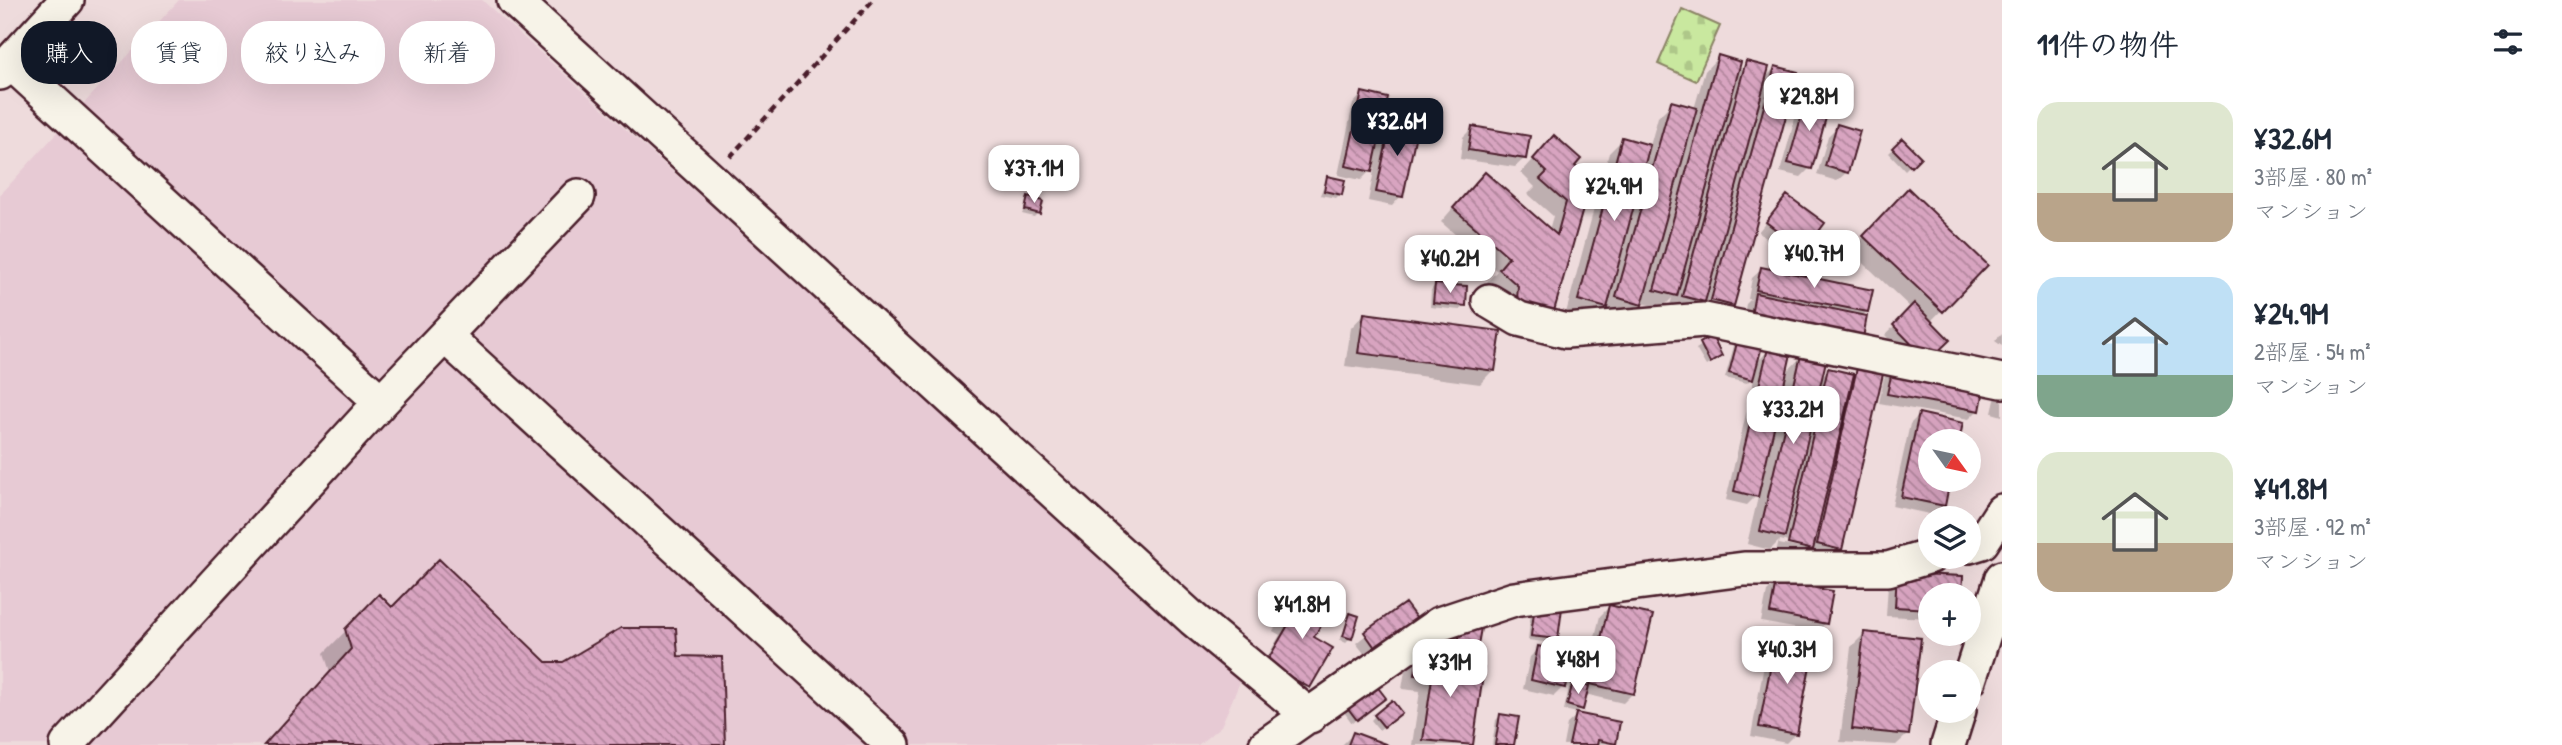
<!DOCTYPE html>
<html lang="ja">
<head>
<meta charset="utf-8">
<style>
  :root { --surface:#fff; --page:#f6f6f7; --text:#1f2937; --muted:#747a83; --accent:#111827 }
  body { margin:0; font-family:"Patrick Hand","Klee One",sans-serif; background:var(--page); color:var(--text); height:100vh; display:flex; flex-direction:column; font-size:26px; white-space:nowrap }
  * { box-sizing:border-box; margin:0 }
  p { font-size:23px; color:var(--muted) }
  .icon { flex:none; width:38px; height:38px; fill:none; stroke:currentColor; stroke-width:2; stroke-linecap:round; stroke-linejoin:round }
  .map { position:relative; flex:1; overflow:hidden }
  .panel { display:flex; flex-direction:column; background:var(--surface); width:560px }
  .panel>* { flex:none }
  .hud { position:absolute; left:21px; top:21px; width:665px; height:63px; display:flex; gap:14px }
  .needle { width:46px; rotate:123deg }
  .controls { position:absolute; left:1918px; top:429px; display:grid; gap:14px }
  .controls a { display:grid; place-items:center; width:63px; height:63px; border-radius:50%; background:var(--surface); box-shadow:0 7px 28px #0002; font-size:35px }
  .price { position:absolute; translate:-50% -60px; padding:0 16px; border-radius:14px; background:#fff; color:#222; font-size:23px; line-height:46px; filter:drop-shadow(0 2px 4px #0008) }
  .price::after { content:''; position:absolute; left:50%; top:42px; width:21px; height:16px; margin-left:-10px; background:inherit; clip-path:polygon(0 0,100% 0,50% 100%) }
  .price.current { background:var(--accent); color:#fff }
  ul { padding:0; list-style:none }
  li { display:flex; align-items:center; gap:21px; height:175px; padding:0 35px }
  li span { display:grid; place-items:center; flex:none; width:196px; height:140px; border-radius:21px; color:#555 }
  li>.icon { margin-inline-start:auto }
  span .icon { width:84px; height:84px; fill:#fffc; stroke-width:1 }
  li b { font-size:30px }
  h2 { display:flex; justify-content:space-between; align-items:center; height:84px; padding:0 35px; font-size:30px }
  .chip { padding:0 24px; border-radius:28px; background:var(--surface); box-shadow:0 7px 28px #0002; font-size:24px; line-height:63px }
  .chip.current { background:var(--accent); color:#fff }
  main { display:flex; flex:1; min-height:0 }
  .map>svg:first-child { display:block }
  .built { fill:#e7cad4 }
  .cemetery { fill:url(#cemetery-stones); stroke:#8a8465; stroke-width:2 }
  .shadow { fill:#0003; fill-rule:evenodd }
  .building { fill:url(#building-back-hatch); stroke:#4a1f2b; stroke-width:2 }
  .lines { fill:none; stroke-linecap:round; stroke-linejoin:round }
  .minor-casing { stroke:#4a1f2b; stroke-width:38 }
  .path { stroke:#4a1f2b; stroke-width:4.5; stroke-dasharray:7 5; stroke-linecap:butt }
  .minor { stroke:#f7f3e8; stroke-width:33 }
</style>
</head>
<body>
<main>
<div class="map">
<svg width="2002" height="745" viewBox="0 0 2002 745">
  <defs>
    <pattern id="cemetery-stones" width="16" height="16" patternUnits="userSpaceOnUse" patternTransform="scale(1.75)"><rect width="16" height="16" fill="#c9e89f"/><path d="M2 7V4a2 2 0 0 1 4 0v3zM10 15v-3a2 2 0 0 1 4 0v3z" fill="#aec789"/></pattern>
    <pattern id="building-back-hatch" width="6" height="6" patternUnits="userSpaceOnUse" patternTransform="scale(1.75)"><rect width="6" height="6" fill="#d8a4c0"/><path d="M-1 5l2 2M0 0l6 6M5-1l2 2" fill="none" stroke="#b1859c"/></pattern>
  </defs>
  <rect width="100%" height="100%" fill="#eedbdc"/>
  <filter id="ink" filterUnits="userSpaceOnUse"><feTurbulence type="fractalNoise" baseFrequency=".0143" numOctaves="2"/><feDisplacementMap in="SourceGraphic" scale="14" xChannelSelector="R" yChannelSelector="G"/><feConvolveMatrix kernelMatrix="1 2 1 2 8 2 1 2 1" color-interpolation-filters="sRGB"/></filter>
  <g filter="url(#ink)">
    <path class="built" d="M179,0H482L1240,682L1221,726L1198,745H0V195Z"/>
    <path class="cemetery" d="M1682,9L1720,26L1696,81L1658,64Z"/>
    <path class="shadow" d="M1718,57L1736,74L1747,63L1764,79L1776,67L1733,305L1719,319L1699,313L1701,303L1690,314L1669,309L1672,298L1662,308L1642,303L1627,317L1602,310L1591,321L1566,313L1609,153L1623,139L1650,146L1658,117L1672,103L1694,109L1705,71Z
      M1362,94L1379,134L1392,120L1401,196L1392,206L1368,201L1375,166L1361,180L1338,175L1353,104Z
      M1808,99L1810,168L1801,177L1780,172L1798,108Z
      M1838,126L1847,172L1837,181L1817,175L1828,136Z
      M1472,128L1525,158L1515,167L1460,159L1463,137Z
      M1902,140L1918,157L1905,170L1889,153Z
      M1541,151L1572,166L1552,310L1539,323L1486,283L1497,271L1441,222L1471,187L1549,230L1553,216L1528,194L1535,187L1521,173Z
      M1327,178L1340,194L1336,198L1320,195Z
      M1787,197L1803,250L1794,259L1758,232Z
      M1029,198L1038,213L1034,217L1022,214Z
      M1894,204L1986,265L1930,322L1917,369L1885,335L1912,309L1851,251Z
      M1762,269L1867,311L1862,316L1742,325L1746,304L1751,299H1748L1752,278Z
      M1435,285L1464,305L1460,310L1430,307L1431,290Z
      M1364,314L1493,370L1480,384L1345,366L1351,328Z
      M2002,333V346L1995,341Z
      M1712,339L1720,356L1706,366L1696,349Z
      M1738,341L1756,363L1769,350L1785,374L1801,357L1820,379L1829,370L1852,376L1858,370L1840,549L1827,562L1775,557L1779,541L1770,550L1747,544L1759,493L1747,505L1726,500L1755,375L1747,383L1725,378L1734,346ZM1780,540L1804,546V549L1779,544Z
      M1893,369L1978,410L1969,419L1879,403L1884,378Z
      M2002,392V416L1992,413L1996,396Z
      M1919,415L1957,441H1930V480H1949L1943,506L1934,515L1892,506L1910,424Z
      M1897,575L1960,595H1930V618L1886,616L1888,584Z
      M1776,583L1826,623L1816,632L1761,622L1767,592Z
      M1298,593L1312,638L1330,649L1308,687L1299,696L1258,673L1280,635L1273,631L1289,602Z
      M379,597L392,609L545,664L676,658L723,745H264L330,672L324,653Z
      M1404,605L1414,619L1366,656L1356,643Z
      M1535,606L1556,638L1552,643L1528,640L1531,610Z
      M1609,607L1633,693L1623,703L1585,694L1577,713L1564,710L1569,688L1574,684L1583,686L1600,616Z
      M1351,615V638L1346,643L1340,640Z
      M1457,632L1475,655L1470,659L1454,657Z
      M1864,634L1907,735L1896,745L1840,742L1851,647Z
      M1776,640L1796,733L1786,743L1751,736L1767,649Z
      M1539,648L1563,687L1554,696L1523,689L1530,657Z
      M1420,651L1439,663L1482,670L1471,745H1412L1420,691L1402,689L1406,664Z
      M1379,702L1352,723L1344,712L1349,708Z
      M1577,715L1614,743L1563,745L1567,724Z
      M1375,716L1396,717L1379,730L1371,720Z
      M1500,716L1512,745H1492L1496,720Z
      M1353,734L1383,745H1342Z"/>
    <path class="building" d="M1718,55L1741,62L1677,296L1654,290Z
      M1746,61L1769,67L1705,302L1682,296Z
      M1775,66L1798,72L1734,306L1711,300Z
      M1362,92L1388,98L1372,172L1346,166Z
      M1807,97L1830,103L1812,169L1788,163Z
      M1671,101L1697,108L1642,305L1616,297Z
      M1392,118L1418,124L1403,197L1376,192Z
      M1837,124L1860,131L1848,173L1825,166Z
      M1472,126L1530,136L1526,159L1468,150Z
      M1554,135L1581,159L1575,166L1591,181L1554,311L1517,300L1518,286L1499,269L1509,257L1453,208L1485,172L1557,235L1566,202L1540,179L1547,172L1533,159Z
      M1622,137L1650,145L1607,308L1578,300Z
      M1902,138L1921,157L1911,167L1892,148Z
      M1327,176L1345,180L1342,195L1324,191Z
      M1908,188L1988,265L1943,312L1863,236Z
      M1787,195L1825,223L1804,251L1766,222Z
      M1028,196L1043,201L1040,214L1025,210Z
      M1761,267L1873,290L1868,312L1756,290Z
      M1435,284L1467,286L1466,306L1433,303Z
      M1755,293L1867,316L1863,338L1751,316Z
      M1914,303L1950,340L1928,361L1893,325Z
      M1364,313L1501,331L1495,371L1358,353Z
      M1712,336L1722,356L1710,363L1700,343Z
      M1738,339L1762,346L1753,380L1729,373Z
      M1768,348L1791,354L1758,497L1734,491Z
      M1801,355L1826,361L1785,537L1760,531Z
      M1893,367L1985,384L1980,411L1887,394Z
      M1828,368L1854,374L1813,550L1788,544Z
      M1857,368L1883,374L1842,550L1817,544Z
      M1919,413L1963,423L1959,441H1930V480H1950L1945,506L1901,497Z
      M439,559L546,662H563L621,628H676L678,656L722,657L725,745H264L351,649L345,629L379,594L392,607Z
      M1897,573L1963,576L1962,595H1930V609L1895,607Z
      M1776,581L1833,591L1827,624L1770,613Z
      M1298,590L1331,609L1314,637L1333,648L1310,688L1266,663L1288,625L1281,621Z
      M1405,603L1417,619L1376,649L1364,632Z
      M1535,604L1562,608L1558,639L1531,636Z
      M1609,605L1653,615L1634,694L1590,684Z
      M1350,613L1359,616L1352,639L1343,636Z
      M1461,625L1481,628L1476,656L1457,653Z
      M1864,632L1921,638L1909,735L1852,729Z
      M1776,638L1814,645L1797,734L1759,727Z
      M1538,646L1572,653L1565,688L1531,680Z
      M1419,649L1443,652L1441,662L1484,668L1473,745L1423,740L1432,678L1415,675Z
      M1573,682L1589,686L1583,710L1567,705Z
      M1376,685L1386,698L1357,720L1347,707Z
      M1392,700L1402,713L1384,727L1374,715Z
      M1576,713L1620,722L1616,744L1598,740L1597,745H1569Z
      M1500,714L1519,717L1514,745H1495Z
      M1353,732L1388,745H1348Z"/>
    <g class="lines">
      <defs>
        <path id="minor" d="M514,0L1193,619L1310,716
          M10,62L381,402
          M0,73L67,0
          M1489,301L1519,319L1566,331L1704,320L2002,381
          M445,336L893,745
          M1969,546L1982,542L2002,511
          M1969,680L2002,578
          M67,745L381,402L578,196
          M1266,745L1439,624L1514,599L1744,569H1888L1931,556
          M1948,745L1959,710"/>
      </defs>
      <use href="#minor" class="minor-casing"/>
      <path class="path" d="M730,157L873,0"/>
      <use href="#minor" class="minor"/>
    </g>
  </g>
</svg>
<div class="controls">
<a><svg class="needle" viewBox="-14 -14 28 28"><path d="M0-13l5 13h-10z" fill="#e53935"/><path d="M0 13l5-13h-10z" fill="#747a83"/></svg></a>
<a><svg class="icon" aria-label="layers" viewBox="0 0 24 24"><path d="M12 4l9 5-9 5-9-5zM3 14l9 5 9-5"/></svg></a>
<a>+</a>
<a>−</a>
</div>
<b class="price" style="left:1809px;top:133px">¥29.8M</b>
<b class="price current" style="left:1397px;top:158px">¥32.6M</b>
<b class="price" style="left:1034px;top:205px">¥37.1M</b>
<b class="price" style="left:1614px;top:223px">¥24.9M</b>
<b class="price" style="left:1814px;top:290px">¥40.7M</b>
<b class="price" style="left:1450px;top:295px">¥40.2M</b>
<b class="price" style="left:1793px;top:446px">¥33.2M</b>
<b class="price" style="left:1302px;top:641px">¥41.8M</b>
<b class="price" style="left:1787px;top:686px">¥40.3M</b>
<b class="price" style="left:1578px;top:696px">¥48M</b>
<b class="price" style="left:1450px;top:699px">¥31M</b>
<div class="hud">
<a class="chip current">購入</a>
<a class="chip">賃貸</a>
<a class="chip">絞り込み</a>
<a class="chip">新着</a>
</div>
</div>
<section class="panel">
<h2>11件の物件<svg class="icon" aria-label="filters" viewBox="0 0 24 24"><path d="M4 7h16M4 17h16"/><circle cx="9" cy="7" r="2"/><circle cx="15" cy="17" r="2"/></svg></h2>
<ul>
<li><span style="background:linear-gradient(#dfe7d0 65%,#b9a48a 0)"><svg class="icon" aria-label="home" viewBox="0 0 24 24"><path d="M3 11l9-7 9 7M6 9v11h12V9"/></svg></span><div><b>¥32.6M</b><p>3部屋 · 80 m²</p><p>マンション</p></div></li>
<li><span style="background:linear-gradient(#bfe0f5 70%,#7fa58c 0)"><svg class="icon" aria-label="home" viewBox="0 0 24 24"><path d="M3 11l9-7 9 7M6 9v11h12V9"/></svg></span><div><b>¥24.9M</b><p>2部屋 · 54 m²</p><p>マンション</p></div></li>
<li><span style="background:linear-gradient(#dfe7d0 65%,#b9a48a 0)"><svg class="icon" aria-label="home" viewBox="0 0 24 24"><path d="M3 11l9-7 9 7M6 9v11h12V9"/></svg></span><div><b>¥41.8M</b><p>3部屋 · 92 m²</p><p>マンション</p></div></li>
</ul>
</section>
</main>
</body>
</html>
